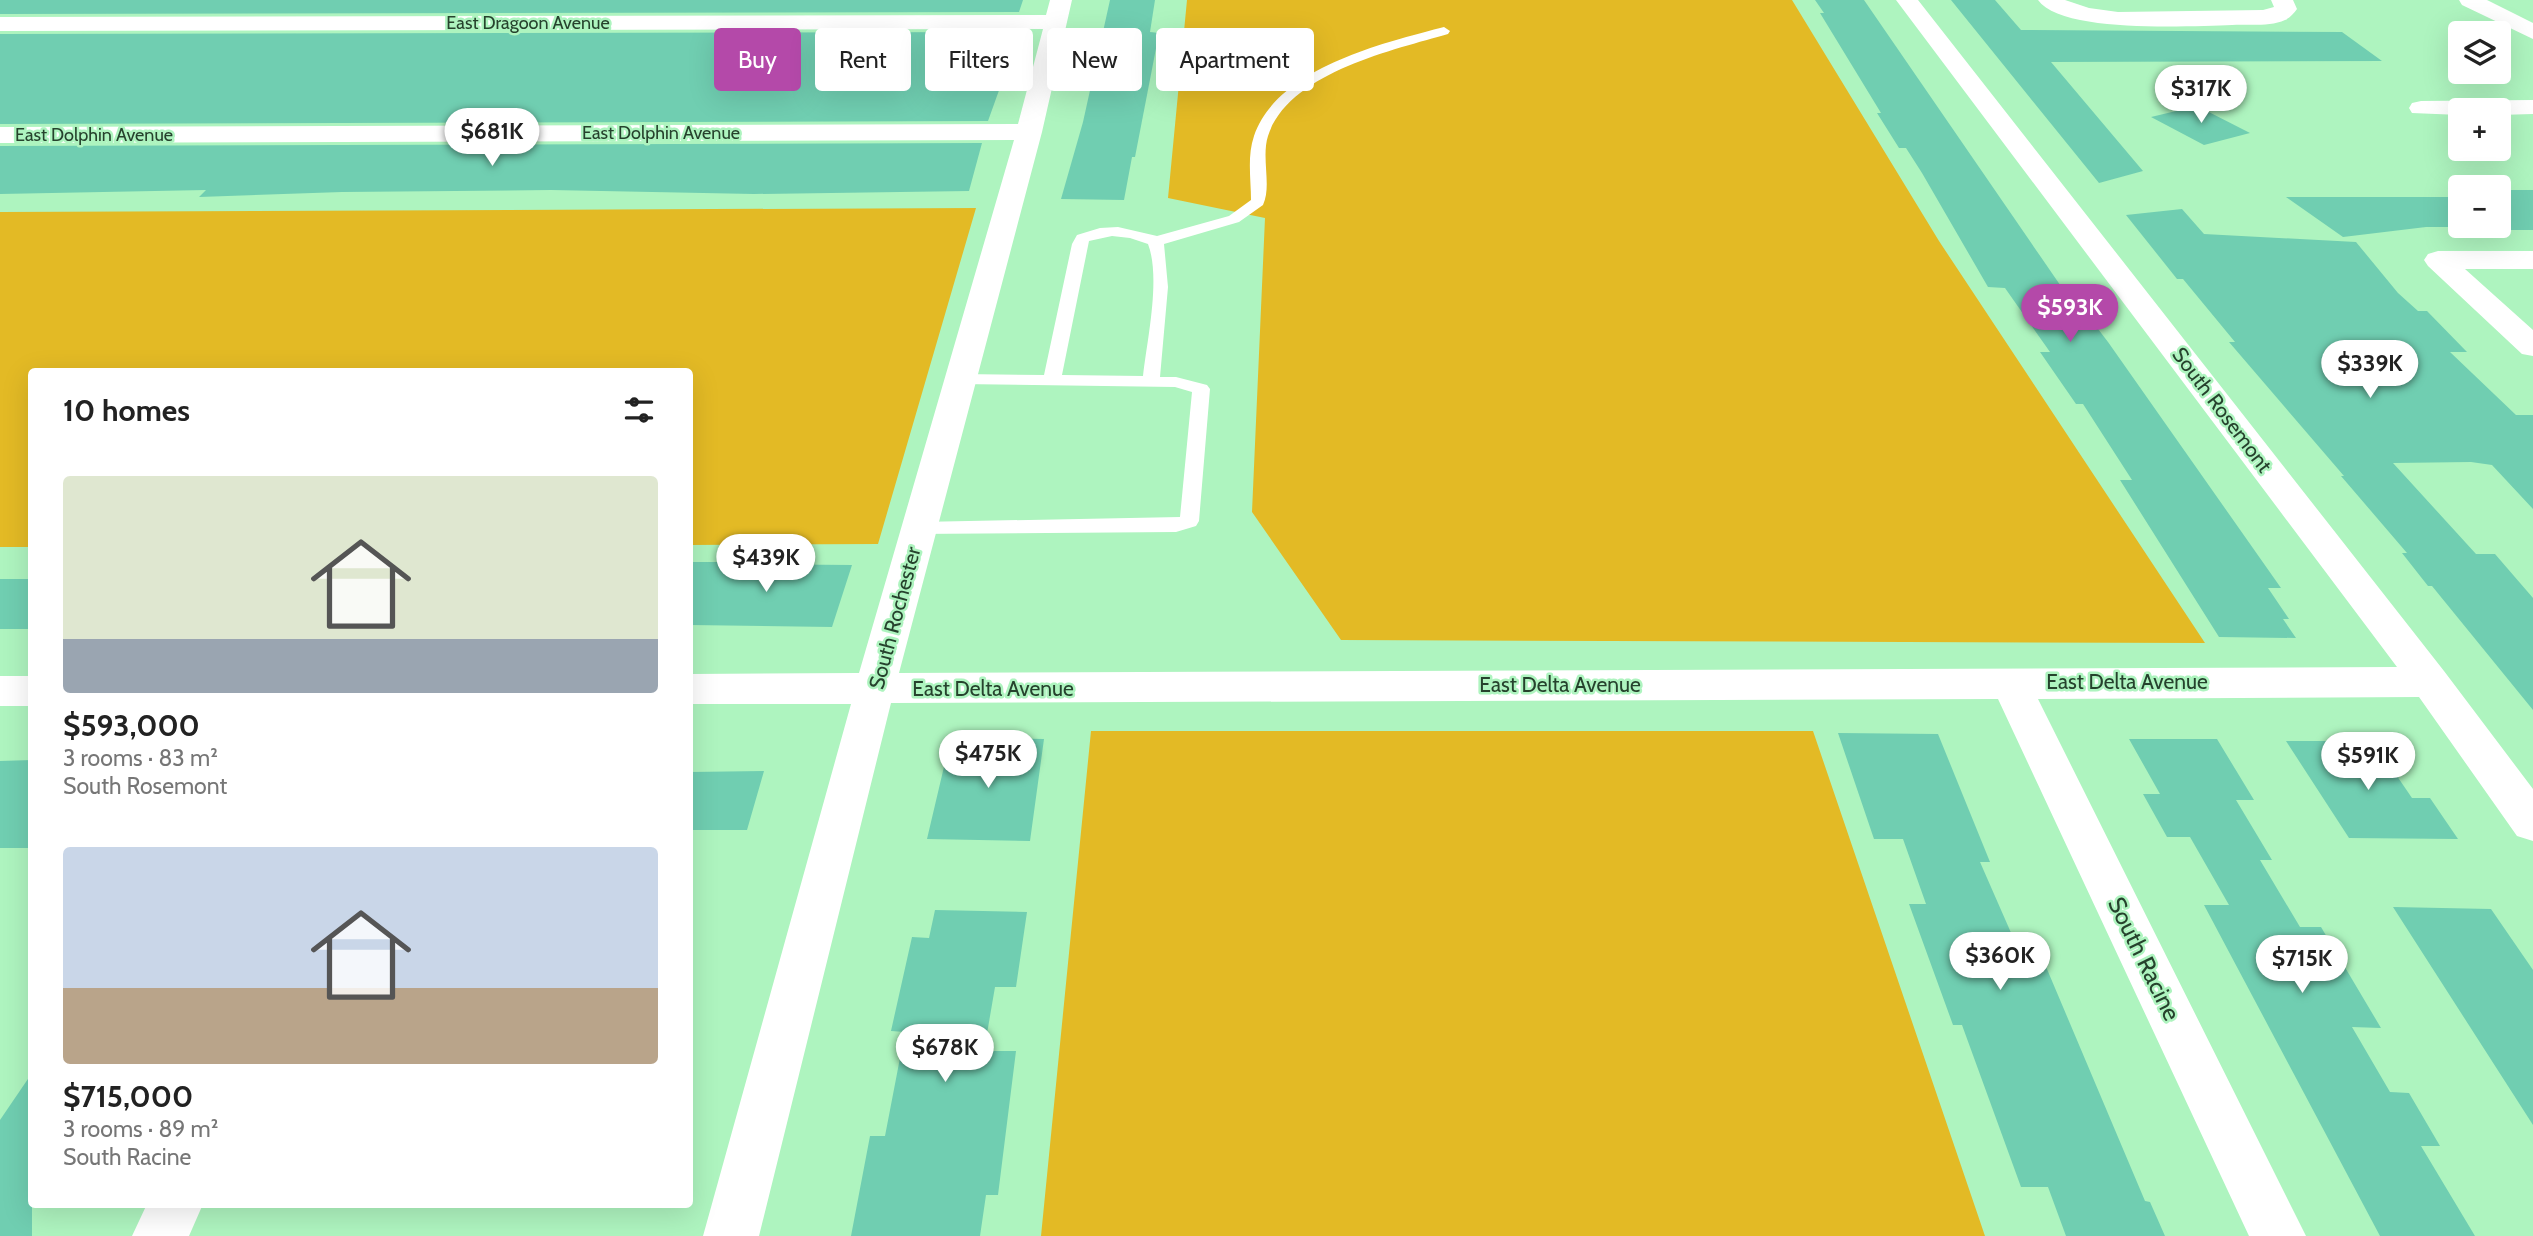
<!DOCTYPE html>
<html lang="en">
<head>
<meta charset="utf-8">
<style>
  :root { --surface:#fff; --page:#f2f2f2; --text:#222; --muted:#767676; --accent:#b449a9 }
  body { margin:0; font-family:Cabin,sans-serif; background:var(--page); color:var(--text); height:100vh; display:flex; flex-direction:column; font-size:26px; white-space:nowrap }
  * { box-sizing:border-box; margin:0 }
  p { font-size:23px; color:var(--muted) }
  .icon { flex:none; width:38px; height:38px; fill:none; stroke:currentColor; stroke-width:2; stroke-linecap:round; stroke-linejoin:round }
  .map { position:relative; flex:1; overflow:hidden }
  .sheet { position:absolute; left:28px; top:368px; width:665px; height:840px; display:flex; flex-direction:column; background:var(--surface); border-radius:7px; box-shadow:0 7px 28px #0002 }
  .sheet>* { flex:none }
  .guide { position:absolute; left:714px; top:28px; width:665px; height:63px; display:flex; gap:14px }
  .controls { position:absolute; left:2448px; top:21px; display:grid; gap:14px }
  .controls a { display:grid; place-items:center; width:63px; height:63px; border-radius:7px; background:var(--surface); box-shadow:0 7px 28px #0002; font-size:35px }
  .price { position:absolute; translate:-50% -60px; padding:0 16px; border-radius:24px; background:#fff; color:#222; font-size:23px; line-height:46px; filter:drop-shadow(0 2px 4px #0008) }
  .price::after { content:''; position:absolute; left:50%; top:42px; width:21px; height:16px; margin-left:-10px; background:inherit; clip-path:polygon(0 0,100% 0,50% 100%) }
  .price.current { background:var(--accent); color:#fff }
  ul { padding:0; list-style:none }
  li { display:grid; align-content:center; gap:14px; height:371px; padding:0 35px }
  li span { display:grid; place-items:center; height:217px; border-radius:7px; color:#555 }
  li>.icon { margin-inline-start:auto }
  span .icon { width:126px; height:126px; fill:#fffc; stroke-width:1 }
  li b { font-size:30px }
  h2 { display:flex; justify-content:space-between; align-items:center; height:84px; padding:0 35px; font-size:30px }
  .chip { padding:0 24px; border-radius:7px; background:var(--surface); box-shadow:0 7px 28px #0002; font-size:24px; line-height:63px }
  .chip.current { background:var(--accent); color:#fff }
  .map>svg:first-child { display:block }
</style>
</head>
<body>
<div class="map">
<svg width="2533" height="1236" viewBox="0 0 2533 1236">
  <rect width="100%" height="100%" fill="#aef4bf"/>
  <path fill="#e3ba25" d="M 1187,0 L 1792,0 L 1939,241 L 2205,643 L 1341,640 L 1252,512 L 1265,218 L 1168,198 Z
    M 976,208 L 878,544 L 690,545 L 690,371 L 32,371 L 31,547 L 0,547 L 0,212 Z
    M 1091,731 L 1813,731 L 1985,1236 L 1041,1236 Z"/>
  <path fill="#70ceb1" d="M 0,0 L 1023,0 L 1019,12 L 0,14 Z
    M 1110,0 L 1155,0 L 1150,32 L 1159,33 L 1135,157 L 1132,157 L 1124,200 L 1061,199 L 1083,122 Z
    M 1815,0 L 1864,0 L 2067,295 L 2072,295 L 2108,342 L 2281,588 L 2268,588 L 2289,619 L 2283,619 L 2296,638 L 2219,637 L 2120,480 L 2132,480 L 2083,404 L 2076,404 L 2040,352 L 2050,352 L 2005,288 L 1988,287 L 1922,173 L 1906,148 L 1899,148 L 1877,113 L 1881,113 L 1820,13 L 1824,13 Z
    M 1951,0 L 1995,0 L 2021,30 L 2342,32 L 2382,61 L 2051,62 L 2143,171 L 2099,183 Z
    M 1015,32 L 1002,82 L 988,121 L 0,124 L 0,34 Z
    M 2197,106 L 2250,133 L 2204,145 L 2151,117 Z
    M 982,143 L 969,191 L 754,194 L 551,190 L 342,192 L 199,197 L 206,190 L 0,194 L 0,146 Z
    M 2499,190 L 2533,190 L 2533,230 L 2499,230 Z
    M 2286,197 L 2458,197 L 2460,200 L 2460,226 L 2492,227 L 2426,227 L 2343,237 Z
    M 2182,209 L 2204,234 L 2356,242 L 2398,293 L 2418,311 L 2427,311 L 2467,352 L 2450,352 L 2516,415 L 2533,415 L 2533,509 L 2492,465 L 2471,462 L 2393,463 L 2476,554 L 2495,554 L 2533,598 L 2533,710 L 2432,586 L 2428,586 L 2402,553 L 2407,553 L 2341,476 L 2344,476 L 2229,342 L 2235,342 L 2183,279 L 2177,279 L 2126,215 Z
    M 690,562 L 738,562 L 737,564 L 852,565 L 832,627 L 690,625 Z
    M 0,579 L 32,579 L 32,629 L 0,629 Z
    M 1838,733 L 1938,734 L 1990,862 L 1980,862 L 2012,935 L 2033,936 L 2145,1201 L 2150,1202 L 2165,1236 L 2066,1236 L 2048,1187 L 2021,1187 L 1962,1025 L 1953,1025 L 1909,904 L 1926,904 L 1903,839 L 1874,839 Z
    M 951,737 L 1044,739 L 1030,841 L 927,839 Z
    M 2129,739 L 2217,739 L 2254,800 L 2236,800 L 2272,860 L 2260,860 L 2300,927 L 2321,927 L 2381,1028 L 2352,1027 L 2390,1092 L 2409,1093 L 2440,1146 L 2421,1146 L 2475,1236 L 2380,1236 L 2204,905 L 2229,905 L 2190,837 L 2167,837 L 2143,794 L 2160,794 Z
    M 2286,741 L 2373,741 L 2412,798 L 2430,798 L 2458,839 L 2349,838 Z
    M 32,760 L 32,848 L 0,848 L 0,761 Z
    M 764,771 L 747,830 L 690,830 L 690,772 Z
    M 2393,907 L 2491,909 L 2533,970 L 2533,1125 Z
    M 935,910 L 1027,912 L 1016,987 L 995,987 L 984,1051 L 1016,1051 L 998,1195 L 986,1195 L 980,1236 L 851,1236 L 870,1136 L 885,1136 L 905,1032 L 891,1031 L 912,937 L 929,938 Z
    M 32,1073 L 32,1236 L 0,1236 L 0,1120 Z"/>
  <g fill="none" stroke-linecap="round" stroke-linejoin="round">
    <path fill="#fff" fill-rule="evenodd" d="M 1444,27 L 1450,31 L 1448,34 C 1393,50 1288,73 1268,136 C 1261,158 1272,186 1263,205 L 1239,222 L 1164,244 L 1168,287 L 1160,377 L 1176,377 L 1207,385 L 1210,389 L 1199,521 L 1196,526 L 1176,532 L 912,534 L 909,529 L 912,524 L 919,522 L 1180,517 L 1192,392 L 1175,387 L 960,384 L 951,379 L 960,374 L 1044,375 L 1072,244 L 1077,235 L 1100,228 L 1118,227 L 1157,236 L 1229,216 L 1251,200 C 1251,180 1247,156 1254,136 C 1277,68 1383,43 1444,27 ZM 1112,236 L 1130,238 L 1148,244 C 1161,278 1147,340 1143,376 L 1062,375 L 1089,241 Z"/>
    <path fill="#fff" fill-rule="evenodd" d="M 1050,0 L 1072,0 L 1042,132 L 899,673 L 2397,667 L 1896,0 L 1918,0 L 2444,671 L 2533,789 L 2533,841 L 2517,836 L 2419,697 L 2038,699 L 2306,1236 L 2249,1236 L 1998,699 L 891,703 L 759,1236 L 703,1236 L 851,704 L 690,704 L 690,674 L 859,673 L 1014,140 L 0,143 L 0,127 L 1018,124 L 1043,29 L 0,31 L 0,17 L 1046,15 Z
      M 2038,0 L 2065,0 L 2089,8 L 2118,12 L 2263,10 L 2274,7 L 2271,0 L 2293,0 L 2297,9 C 2294,13 2290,18 2285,20 C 2270,27 2248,24 2232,25 C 2192,26 2062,34 2038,0 Z
      M 2459,0 L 2487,0 L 2533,23 L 2533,39 L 2462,5 Z
      M 2533,100 L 2533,114 L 2499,115 L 2499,110 L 2460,110 L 2460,115 L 2412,113 L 2409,108 L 2412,103 L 2421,101 Z
      M 2438,251 L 2533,251 L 2533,269 L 2465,269 L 2533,330 L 2533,356 L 2522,354 L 2428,266 L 2424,260 L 2428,254 Z
      M 0,676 L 32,676 L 32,706 L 0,706 Z
      M 147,1204 L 203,1204 L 189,1236 L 132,1236 Z"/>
  </g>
  <g text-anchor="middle" stroke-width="5" stroke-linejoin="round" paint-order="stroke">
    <g font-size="18" fill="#26422d" stroke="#aef4bf">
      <text x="528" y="29">East Dragoon Avenue</text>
      <text x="661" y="139">East Dolphin Avenue</text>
      <text x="94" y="141">East Dolphin Avenue</text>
    </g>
    <g font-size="21" fill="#26422d" stroke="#aef4bf">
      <text transform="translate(2222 410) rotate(53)" y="7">South Rosemont</text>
      <text transform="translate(895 618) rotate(-75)" y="7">South Rochester</text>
      <text x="2127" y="689">East Delta Avenue</text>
      <text x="1560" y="692">East Delta Avenue</text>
      <text x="993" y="696">East Delta Avenue</text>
    </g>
    <g font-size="24" fill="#26422d" stroke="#aef4bf">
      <text transform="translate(2144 959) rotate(64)" y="8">South Racine</text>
    </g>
  </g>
</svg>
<div class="controls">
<a><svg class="icon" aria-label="layers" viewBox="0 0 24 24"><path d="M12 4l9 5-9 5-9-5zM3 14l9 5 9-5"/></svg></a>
<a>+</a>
<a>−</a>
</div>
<b class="price" style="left:2201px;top:125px">$317K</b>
<b class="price" style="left:492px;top:168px">$681K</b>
<b class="price current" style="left:2070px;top:344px">$593K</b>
<b class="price" style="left:2370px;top:400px">$339K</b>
<b class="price" style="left:766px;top:594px">$439K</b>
<b class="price" style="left:988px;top:790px">$475K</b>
<b class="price" style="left:2368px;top:792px">$591K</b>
<b class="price" style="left:2000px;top:992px">$360K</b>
<b class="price" style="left:2302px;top:995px">$715K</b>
<b class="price" style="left:945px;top:1084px">$678K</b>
<div class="guide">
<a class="chip current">Buy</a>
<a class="chip">Rent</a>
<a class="chip">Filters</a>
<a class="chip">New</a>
<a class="chip">Apartment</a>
</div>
<section class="sheet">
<h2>10 homes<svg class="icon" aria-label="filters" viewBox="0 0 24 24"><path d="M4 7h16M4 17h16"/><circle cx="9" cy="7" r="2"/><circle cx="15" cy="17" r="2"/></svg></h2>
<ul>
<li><span style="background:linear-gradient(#dfe7d0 75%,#9aa5b1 0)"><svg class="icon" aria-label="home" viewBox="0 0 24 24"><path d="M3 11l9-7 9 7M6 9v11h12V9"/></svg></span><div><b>$593,000</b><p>3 rooms · 83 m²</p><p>South Rosemont</p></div></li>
<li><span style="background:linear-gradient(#c9d6e8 65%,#b9a48a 0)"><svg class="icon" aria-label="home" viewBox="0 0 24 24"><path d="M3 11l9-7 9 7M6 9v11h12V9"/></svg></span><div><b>$715,000</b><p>3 rooms · 89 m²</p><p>South Racine</p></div></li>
</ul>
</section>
</div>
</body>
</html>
